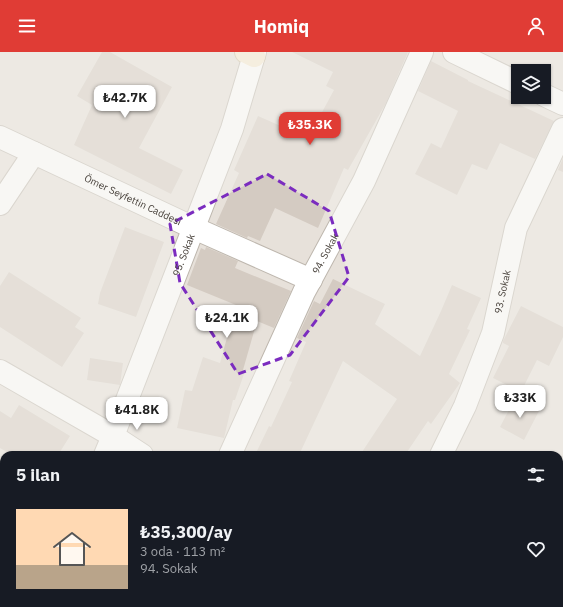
<!DOCTYPE html>
<html lang="tr">
<head>
<meta charset="utf-8">
<style>
  :root { --surface:#171b24; --page:#242831; --text:#f1f3f6; --muted:#9ea1a6; --line:#363941; --accent:#e03c35 }
  body { margin:0; font-family:"IBM Plex Sans",sans-serif; background:var(--page); color:var(--text); height:100vh; display:flex; flex-direction:column; font-size:15px; white-space:nowrap }
  * { box-sizing:border-box; margin:0 }
  p { font-size:13px; color:var(--muted) }
  .icon { flex:none; width:22px; height:22px; fill:none; stroke:currentColor; stroke-width:2; stroke-linecap:round; stroke-linejoin:round }
  .map { position:relative; flex:1; overflow:hidden }
  .panel { position:absolute; left:0px; top:399px; width:563px; height:156px; display:flex; flex-direction:column; background:var(--surface); border-radius:12px 12px 0 0; box-shadow:0 1px 3px #0004 }
  .panel>* { flex:none }
  .controls { position:absolute; left:511px; top:12px; display:grid; gap:8px }
  .controls a { display:grid; place-items:center; width:40px; height:40px; border-radius:0px; background:var(--surface); box-shadow:0 1px 3px #0004; font-size:20px }
  .price { position:absolute; translate:-50% -34px; padding:0 9px; border-radius:8px; background:#fff; color:#222; font-size:13px; line-height:26px; filter:drop-shadow(0 1px 2px #0008) }
  .price::after { content:''; position:absolute; left:50%; top:24px; width:12px; height:9px; margin-left:-6px; background:inherit; clip-path:polygon(0 0,100% 0,50% 100%) }
  .price.selected { background:var(--accent); color:#fff }
  ul { padding:0; list-style:none }
  li { display:flex; align-items:center; gap:12px; height:100px; padding:0 16px }
  li+li { border-top:1px solid var(--line) }
  li span { display:grid; place-items:center; flex:none; width:112px; height:80px; border-radius:0px; color:#555 }
  li>.icon { margin-inline-start:auto }
  span .icon { width:48px; height:48px; fill:#fffc; stroke-width:1 }
  li b { font-size:17px }
  h2 { display:flex; justify-content:space-between; align-items:center; height:48px; padding:0 16px; font-size:17px }
  header { display:flex; justify-content:space-between; align-items:center; height:52px; padding:0 16px; background:var(--accent); color:#fff; font-size:18px; font-weight:800 }
  .map>svg:first-child { display:block }
</style>
</head>
<body>
<header><svg class="icon" aria-label="menu" viewBox="0 0 24 24"><path d="M4 6h16M4 12h16M4 18h16"/></svg>Homiq<svg class="icon" aria-label="person" viewBox="0 0 24 24"><circle cx="12" cy="8" r="4"/><path d="M4 21q1-7 8-7t8 7"/></svg></header>
<div class="map">
<svg width="563" height="555" viewBox="0 0 563 555">
  <rect width="100%" height="100%" fill="#f3f0eb"/>
  <path fill="#e7e1da" fill-rule="evenodd" d="M 0,0 L 563,0 L 563,555 L 224,555 L 220,551 L 559,551 L 559,403 L 4,403 L 4,551 L 200,551 L 198,555 L 0,555 ZM 518,19 L 544,19 L 544,45 L 518,45 Z"/>
  <path fill="#d4cbc2" d="M 102,0 L 110,0 L 172,35 L 139,96 L 183,118 L 171,142 L 74,93 L 92,53 L 77,44 Z
    M 292,0 L 408,0 L 386,51 L 348,118 L 344,116 L 318,176 L 275,156 L 260,189 L 248,184 L 247,186 L 216,172 L 239,121 L 234,118 L 258,64 L 308,86 L 334,38 L 326,34 L 333,20 Z
    M 431,9 L 468,28 L 468,29 L 554,69 L 535,107 L 500,91 L 487,118 L 472,112 L 457,143 L 415,122 L 431,91 L 441,96 L 458,59 L 418,39 Z
    M 563,106 L 563,120 L 558,118 Z
    M 125,175 L 164,190 L 136,265 L 98,252 L 100,241 Z
    M 206,195 L 238,209 L 235,216 L 291,239 L 274,276 L 257,269 L 243,318 L 245,319 L 235,348 L 233,348 L 224,386 L 177,376 L 185,338 L 192,339 L 203,305 L 220,311 L 236,253 L 187,233 L 201,196 L 205,198 Z
    M 9,220 L 81,266 L 75,275 L 84,281 L 62,315 L 0,275 L 0,234 Z
    M 333,227 L 385,252 L 375,272 L 420,304 L 441,259 L 452,233 L 481,246 L 467,277 L 470,278 L 449,322 L 460,331 L 431,372 L 428,369 L 405,403 L 360,403 L 397,347 L 343,309 L 299,403 L 255,403 L 269,374 L 271,375 L 292,330 L 289,329 L 306,290 L 297,286 L 314,249 L 320,252 Z
    M 521,254 L 563,275 L 563,285 L 549,314 L 537,308 L 521,340 L 493,326 L 509,294 L 503,291 L 503,289 Z
    M 90,306 L 123,311 L 120,333 L 87,328 Z
    M 515,346 L 539,359 L 524,388 L 500,375 Z
    M 19,353 L 70,384 L 58,403 L 12,403 L 0,396 L 0,359 L 11,366 Z"/>
  <g fill="none" stroke-linecap="round" stroke-linejoin="round">
    <defs>
      <g id="street">
        <path d="M 454,0 L 518,31"/>
        <path d="M 544,43 L 563,52"/>
        <path id="s1" d="M 0,85 L 194,176 L 311,228"/>
        <path d="M 0,152 L 34,101"/>
        <path d="M 0,319 L 113,384 L 142,403"/>
        <path id="s2" d="M 105,403 L 113,384 L 232,77 L 255,0"/>
        <path id="s3" d="M 230,403 L 304,240 L 364,129 L 422,0"/>
        <path id="s4" d="M 441,403 L 465,354 L 493,281 L 516,176 L 563,77"/>
        <path d="M 559,483 L 563,478"/>
        <path d="M 0,537 L 4,539"/>
        <path d="M 31,551 L 38,554 L 39,551"/>
        <path d="M 270,551 L 272,555"/>
      </g>
      <path id="secondary" d="M 246,0 L 254,4"/>
    </defs>
    <use href="#street" stroke="#beb7ae" stroke-width="24"/>
    <use href="#secondary" stroke="#cdbca0" stroke-width="24"/>
    <use href="#street" stroke="#fff" stroke-width="22"/>
    <use href="#secondary" stroke="#f8ead0" stroke-width="22"/>
  </g>
  <path d="M0 0H563V555H0ZM 267,122 L 329,159 L 349,225 L 290,303 L 238,322 L 180,231 L 170,172 Z" fill="#f3f0eb" fill-opacity=".55" fill-rule="evenodd"/>
  <path fill="none" stroke="#7b2cbf" stroke-width="3" stroke-dasharray="8 5" stroke-linejoin="round" d="M 267,122 L 329,159 L 349,225 L 290,303 L 238,322 L 180,231 L 170,172 Z"/>
  <g text-anchor="middle" stroke-width="3" stroke-linejoin="round" paint-order="stroke">
    <g font-size="10" fill="#47403a" stroke="#fff">
      <text dy="4" stroke="none"><textPath href="#s1" startOffset="147">Ömer Seyfettin Caddesi</textPath></text>
      <text dy="4" stroke="none"><textPath href="#s3" startOffset="223">94. Sokak</textPath></text>
      <text dy="4" stroke="none"><textPath href="#s2" startOffset="215">95. Sokak</textPath></text>
      <text dy="4" stroke="none"><textPath href="#s4" startOffset="175">93. Sokak</textPath></text>
    </g>
  </g>
</svg>
<div class="controls">
<a><svg class="icon" aria-label="layers" viewBox="0 0 24 24"><path d="M12 4l9 5-9 5-9-5zM3 14l9 5 9-5"/></svg></a>
</div>
<b class="price" style="left:125px;top:67px">₺42.7K</b>
<b class="price selected" style="left:310px;top:94px">₺35.3K</b>
<b class="price" style="left:227px;top:287px">₺24.1K</b>
<b class="price" style="left:520px;top:367px">₺33K</b>
<b class="price" style="left:137px;top:379px">₺41.8K</b>
<section class="panel">
<h2>5 ilan<svg class="icon" aria-label="filters" viewBox="0 0 24 24"><path d="M4 7h16M4 17h16"/><circle cx="9" cy="7" r="2"/><circle cx="15" cy="17" r="2"/></svg></h2>
<ul>
<li><span style="background:linear-gradient(#ffd9b3 70%,#b9a48a 0)"><svg class="icon" aria-label="home" viewBox="0 0 24 24"><path d="M3 11l9-7 9 7M6 9v11h12V9"/></svg></span><div><b>₺35,300/ay</b><p>3 oda · 113 m²</p><p>94. Sokak</p></div><svg class="icon" aria-label="heart" viewBox="0 0 24 24"><path d="M12 20l-8-8c-3-5 5-10 8-4 3-6 11-1 8 4z"/></svg></li>
</ul>
</section>
</div>
</body>
</html>
